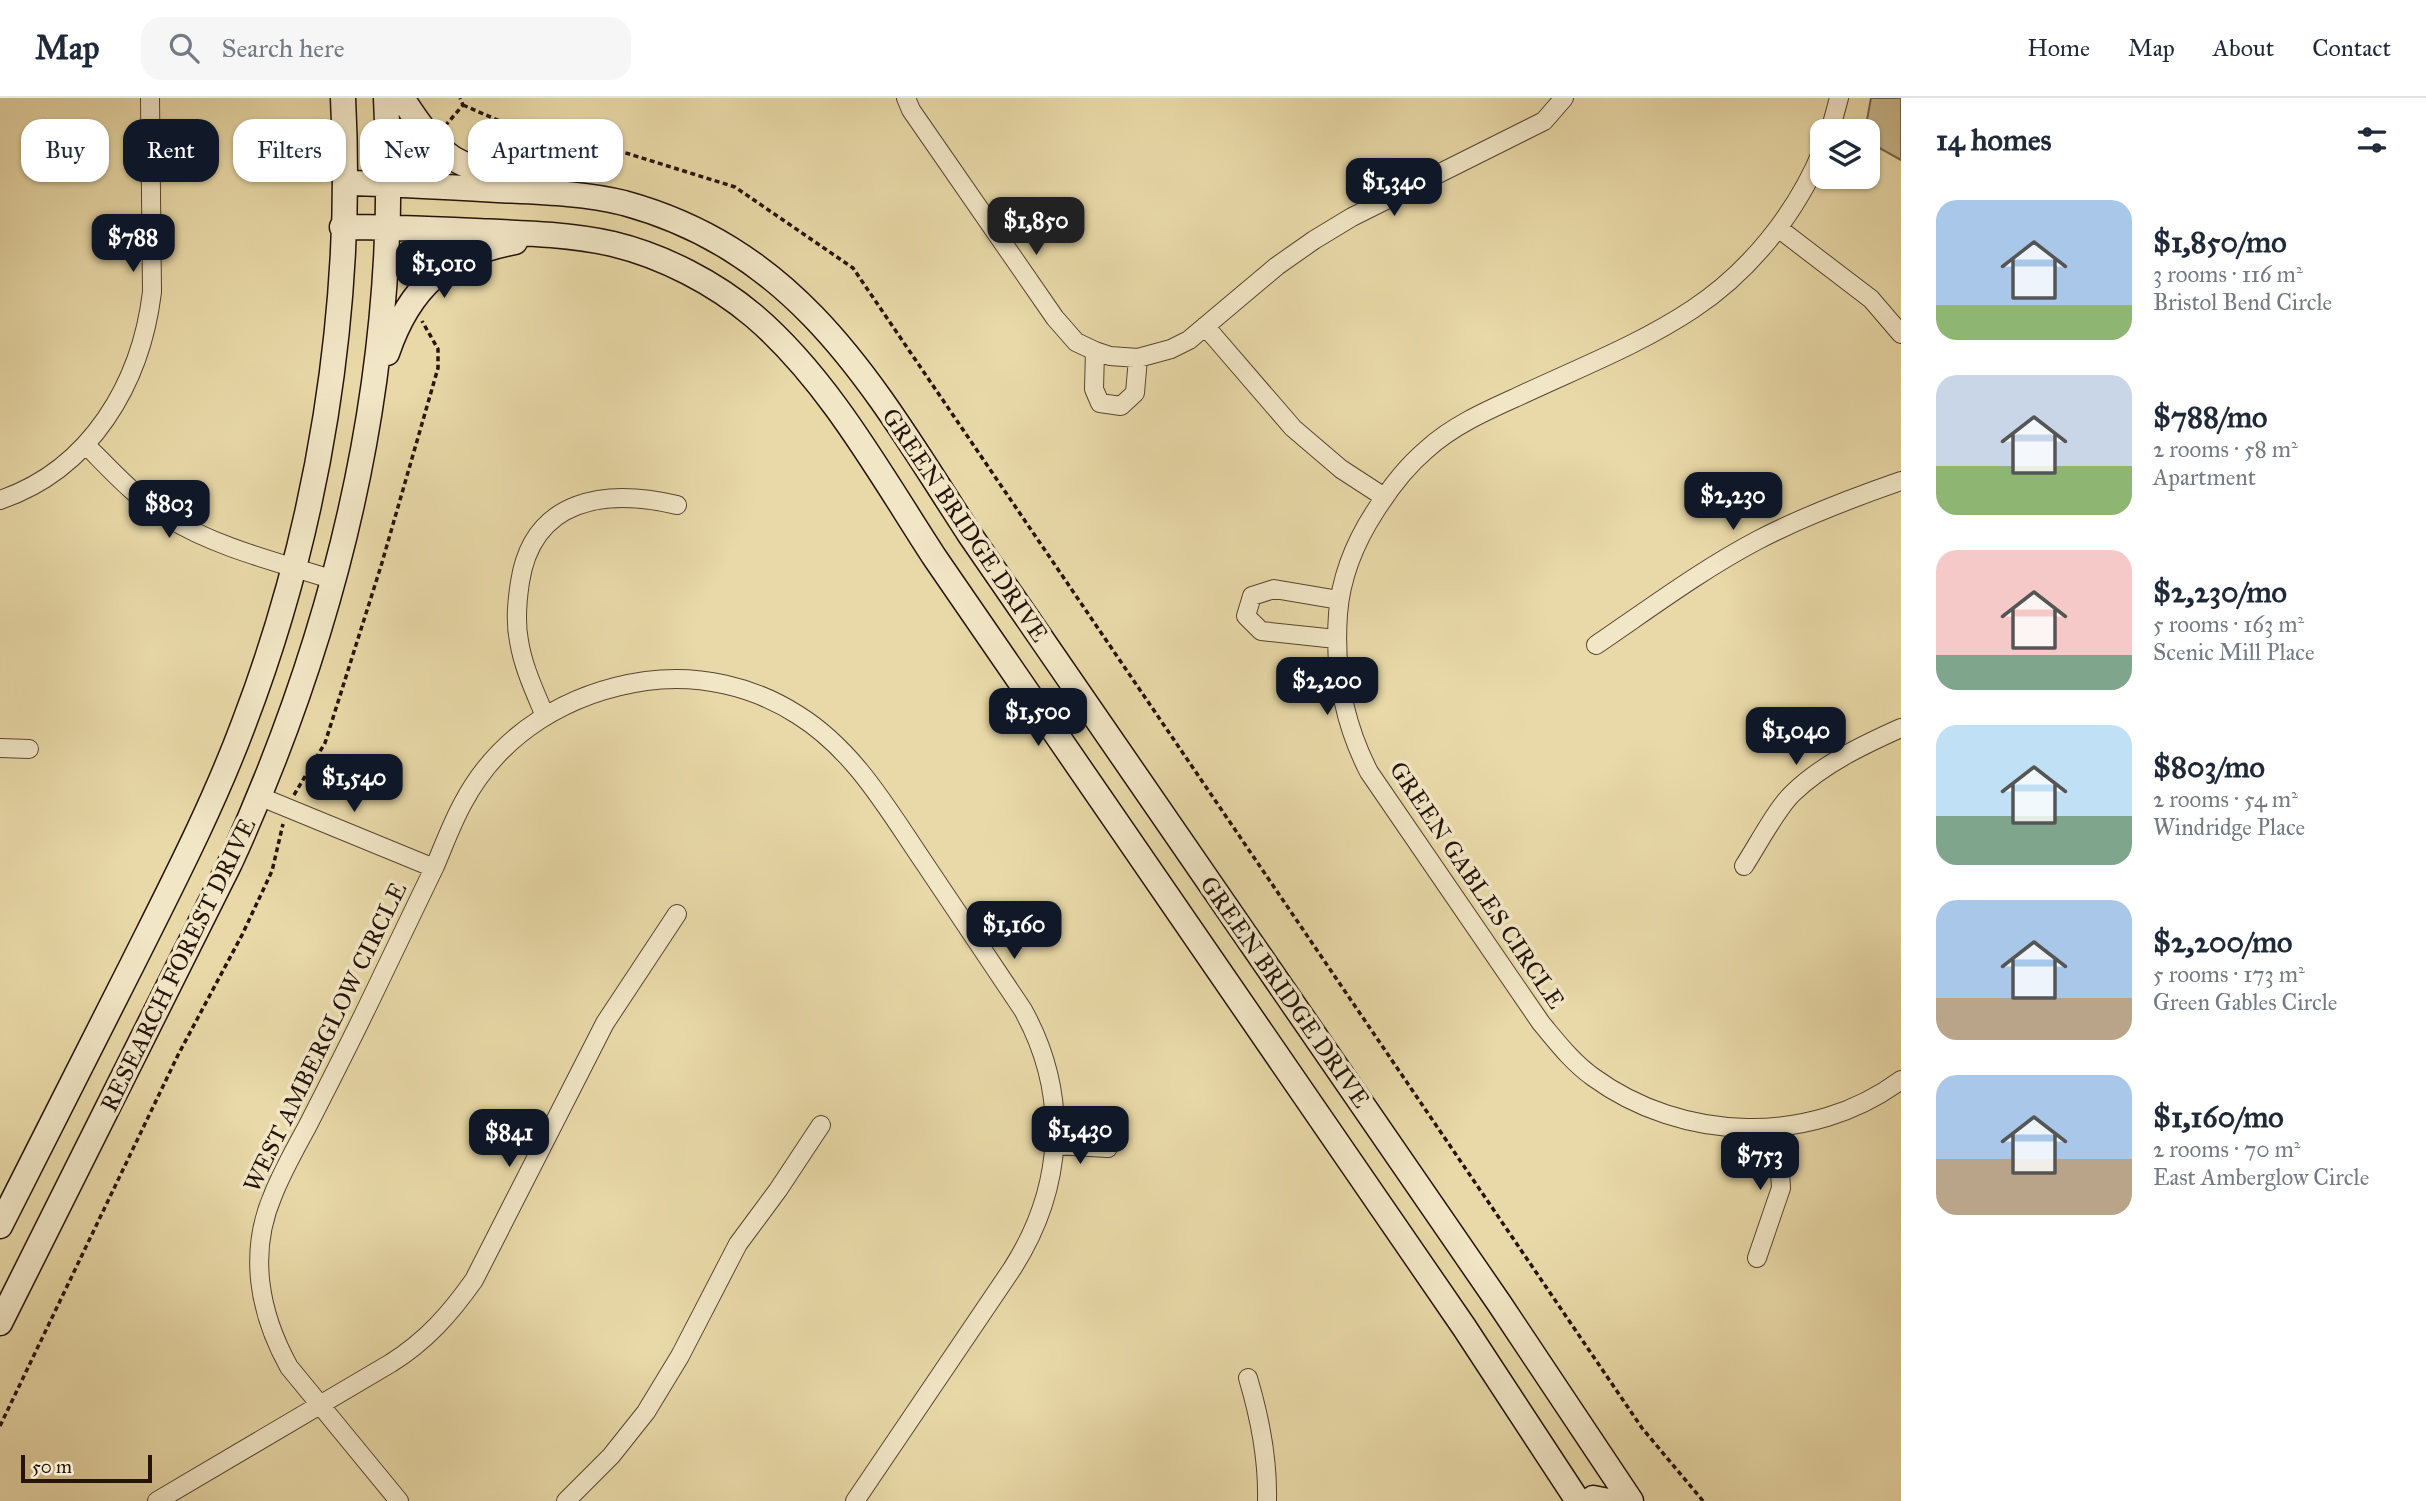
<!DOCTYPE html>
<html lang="en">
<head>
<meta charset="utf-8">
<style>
  :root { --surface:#fff; --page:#f6f6f7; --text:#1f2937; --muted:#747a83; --line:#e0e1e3; --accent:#111827 }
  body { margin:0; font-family:"IM FELL Great Primer",serif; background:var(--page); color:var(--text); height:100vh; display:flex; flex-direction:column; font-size:26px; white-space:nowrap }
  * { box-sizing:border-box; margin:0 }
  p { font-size:23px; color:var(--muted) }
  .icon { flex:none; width:38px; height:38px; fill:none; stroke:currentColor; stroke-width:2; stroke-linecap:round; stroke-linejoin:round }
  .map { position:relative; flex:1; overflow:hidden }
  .drawer { display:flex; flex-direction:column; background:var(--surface); width:525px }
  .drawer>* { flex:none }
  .banner { position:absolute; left:21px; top:21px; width:665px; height:63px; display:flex; gap:14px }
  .controls { position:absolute; left:1810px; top:21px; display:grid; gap:14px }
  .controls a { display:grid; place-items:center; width:70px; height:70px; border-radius:14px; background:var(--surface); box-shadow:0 2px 5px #0004; font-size:35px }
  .scale { position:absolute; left:21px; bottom:18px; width:131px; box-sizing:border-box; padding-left:7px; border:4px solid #26140a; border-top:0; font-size:19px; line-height:24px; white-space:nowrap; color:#26140a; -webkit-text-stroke:5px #f1e6c6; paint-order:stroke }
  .price { position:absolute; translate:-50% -60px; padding:0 16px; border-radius:14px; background:var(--accent); color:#fff; font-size:23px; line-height:46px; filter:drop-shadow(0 2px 4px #0008) }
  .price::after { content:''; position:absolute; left:50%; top:42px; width:21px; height:16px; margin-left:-10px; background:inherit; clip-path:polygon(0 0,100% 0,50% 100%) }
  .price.active { background:#222; color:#fff }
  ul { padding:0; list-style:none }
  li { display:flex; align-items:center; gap:21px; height:175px; padding:0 35px }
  li span { display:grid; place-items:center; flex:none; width:196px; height:140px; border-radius:21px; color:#555 }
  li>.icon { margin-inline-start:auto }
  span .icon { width:84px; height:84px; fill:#fffc; stroke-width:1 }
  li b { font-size:30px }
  h2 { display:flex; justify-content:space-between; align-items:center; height:84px; padding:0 35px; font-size:30px }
  .tag { padding:0 24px; border-radius:21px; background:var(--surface); box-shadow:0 2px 5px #0004; font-size:24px; line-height:63px }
  .tag.active { background:var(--accent); color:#fff }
  header { display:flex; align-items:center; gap:42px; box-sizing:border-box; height:98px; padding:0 35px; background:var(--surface); border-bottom:2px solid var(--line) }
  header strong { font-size:33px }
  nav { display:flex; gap:38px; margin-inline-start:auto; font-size:24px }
  .search { width:490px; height:63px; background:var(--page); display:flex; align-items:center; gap:18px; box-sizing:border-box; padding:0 24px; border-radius:21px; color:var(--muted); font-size:26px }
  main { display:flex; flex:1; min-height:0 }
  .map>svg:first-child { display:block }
</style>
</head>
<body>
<header>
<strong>Map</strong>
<div class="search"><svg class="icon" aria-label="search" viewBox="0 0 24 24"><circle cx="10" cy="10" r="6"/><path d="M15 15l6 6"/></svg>Search here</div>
<nav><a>Home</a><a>Map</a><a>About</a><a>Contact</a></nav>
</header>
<main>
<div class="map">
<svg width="1901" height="1403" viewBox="0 0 1901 1403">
  <rect width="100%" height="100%" fill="#e9d9a8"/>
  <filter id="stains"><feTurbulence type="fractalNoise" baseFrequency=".00286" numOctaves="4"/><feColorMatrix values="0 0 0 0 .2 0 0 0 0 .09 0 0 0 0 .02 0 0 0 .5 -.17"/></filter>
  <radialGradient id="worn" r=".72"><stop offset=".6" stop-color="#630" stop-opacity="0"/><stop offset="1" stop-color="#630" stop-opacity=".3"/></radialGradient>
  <path fill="#c8b88d" stroke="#77664c" stroke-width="2" d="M 1871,0 L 1901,0 L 1901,62 L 1867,43 L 1867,33 L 1865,33 Z"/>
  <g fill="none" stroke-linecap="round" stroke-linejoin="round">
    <defs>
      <path id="street" d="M 906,0 L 911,12 L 1055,220 L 1076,244 L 1095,253 L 1110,258 L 1138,260 L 1171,251 L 1189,242 L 1277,168 L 1314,142 L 1352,119 L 1544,23 L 1564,0
        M 1830,33 L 1839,0
        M 1822,53 C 1796,116 1749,174 1693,211 C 1639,247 1576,271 1517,299 C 1486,313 1452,328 1426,352 C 1406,369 1390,390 1376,412 C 1355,444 1341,478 1338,516 C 1334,572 1343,624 1369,674 L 1541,925 C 1557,944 1572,964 1593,979 C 1682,1044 1811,1049 1901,982
        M 1778,130 L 1871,201 L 1901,236
        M 1205,228 L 1293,330 L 1341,371 L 1384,399
        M 1095,253 L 1094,291 L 1100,305 L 1121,308 L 1135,295 L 1138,260
        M 86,347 C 111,372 136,400 167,419 C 217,450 278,464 334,482
        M 0,402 C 91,371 141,285 152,194 L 150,0
        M 1336,541 L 1261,533 L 1246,518 L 1252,498 L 1274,491 L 1339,502
        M 1596,547 C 1649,511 1701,472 1758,442 C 1804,418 1852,400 1901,383
        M 545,618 C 535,594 523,569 519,543 C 515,523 517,504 520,484 C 533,400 606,390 677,407
        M 0,650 L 29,651
        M 261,699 L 434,770
        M 1744,768 C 1757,748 1777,710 1793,695 C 1823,666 1863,647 1901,630
        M 1055,1047 L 1108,1050
        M 1757,1160 L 1781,1090 L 1777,1029
        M 1248,1280 C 1260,1320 1268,1361 1267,1403
        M 157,1403 L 391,1265 C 426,1243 450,1216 474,1182 L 605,925 L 677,816
        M 399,1403 L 289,1269 C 259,1215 248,1155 273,1097 C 282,1074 295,1051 307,1029 C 329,986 351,943 372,899 C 393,855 414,812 435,768 C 444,747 452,725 463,705 C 500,635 569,594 646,583 C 699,576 753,588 798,617 C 854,652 887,710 923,763 C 956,813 990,862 1023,912 C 1070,997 1064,1090 1012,1171 L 855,1403
        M 566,1403 L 611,1358 L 646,1314 L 680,1258 L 738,1146 L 778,1092 L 821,1027"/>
      <path id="secondary" d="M 402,0 C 415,20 429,41 447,56 C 464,70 498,77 519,84
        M 345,85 C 396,86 447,89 498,92 C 540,94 584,95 624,105 C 803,154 876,293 970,437 L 1499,1205 L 1631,1403
        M 342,129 C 387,129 431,131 475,133 C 521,135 568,136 613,146 C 663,158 715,185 754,218 C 829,282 882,379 935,460 L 1464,1229 L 1578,1403
        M 387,255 C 410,188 446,157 515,144
        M 0,1128 C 44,1041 88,953 133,865 C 172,787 213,708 244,625 C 319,429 354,209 343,0
        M 0,1225 L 230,765 C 340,524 401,266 386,0
        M 1589,1403 L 1593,1400 L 1608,1403"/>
    </defs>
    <use href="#street" stroke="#574532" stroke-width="20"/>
    <use href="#secondary" stroke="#26140a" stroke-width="27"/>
    <path stroke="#26140a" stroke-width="3.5" stroke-dasharray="5 3.5" stroke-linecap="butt" d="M 463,7 L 511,28 L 594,45 L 735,89 L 853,170 L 1642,1330 L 1703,1403
      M 445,28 L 463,7 L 460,0
      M 304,64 L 325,64
      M 294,697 L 325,645 L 381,468 L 438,270 L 438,251 L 422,223
      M 0,1328 L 178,957 L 242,837 L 272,773 L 283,726"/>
    <use href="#street" stroke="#f1e6c6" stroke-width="18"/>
    <use href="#secondary" stroke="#f1e6c6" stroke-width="24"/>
  </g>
  <g text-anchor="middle" stroke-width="7" stroke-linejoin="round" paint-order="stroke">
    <g font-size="24" fill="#26140a" stroke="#f1e6c6">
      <text transform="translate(965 427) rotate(56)" y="8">GREEN BRIDGE DRIVE</text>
      <text transform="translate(1477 787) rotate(56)" y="8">GREEN GABLES CIRCLE</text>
      <text transform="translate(178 867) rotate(-64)" y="8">RESEARCH FOREST DRIVE</text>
      <text transform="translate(1285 894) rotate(55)" y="8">GREEN BRIDGE DRIVE</text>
      <text transform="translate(325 939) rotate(-64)" y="8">WEST AMBERGLOW CIRCLE</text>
    </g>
  </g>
  <rect width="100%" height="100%" filter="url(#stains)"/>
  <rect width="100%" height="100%" fill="url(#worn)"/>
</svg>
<div class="controls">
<a><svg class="icon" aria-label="layers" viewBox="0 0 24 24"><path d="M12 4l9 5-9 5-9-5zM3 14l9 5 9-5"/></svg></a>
</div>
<div class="scale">50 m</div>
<b class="price" style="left:1394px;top:120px">$1,340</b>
<b class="price active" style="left:1036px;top:159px">$1,850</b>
<b class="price" style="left:133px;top:176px">$788</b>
<b class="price" style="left:444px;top:202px">$1,010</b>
<b class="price" style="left:1733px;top:434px">$2,230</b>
<b class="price" style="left:169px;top:442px">$803</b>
<b class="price" style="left:1327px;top:619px">$2,200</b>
<b class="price" style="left:1038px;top:650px">$1,500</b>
<b class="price" style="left:1796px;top:669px">$1,040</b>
<b class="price" style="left:354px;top:716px">$1,540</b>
<b class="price" style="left:1014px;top:863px">$1,160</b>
<b class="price" style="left:1080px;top:1068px">$1,430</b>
<b class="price" style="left:509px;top:1071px">$841</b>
<b class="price" style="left:1760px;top:1094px">$753</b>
<div class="banner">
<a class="tag">Buy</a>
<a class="tag active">Rent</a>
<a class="tag">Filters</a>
<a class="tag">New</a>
<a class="tag">Apartment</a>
</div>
</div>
<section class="drawer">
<h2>14 homes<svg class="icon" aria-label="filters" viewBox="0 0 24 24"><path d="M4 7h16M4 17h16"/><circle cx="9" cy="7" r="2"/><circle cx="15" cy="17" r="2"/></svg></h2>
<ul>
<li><span style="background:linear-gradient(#a9c7e8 75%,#8fb573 0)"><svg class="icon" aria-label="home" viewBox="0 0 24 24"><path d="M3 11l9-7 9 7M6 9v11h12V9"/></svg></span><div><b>$1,850/mo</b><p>3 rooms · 116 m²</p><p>Bristol Bend Circle</p></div></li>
<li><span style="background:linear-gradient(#c9d6e8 65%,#8fb573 0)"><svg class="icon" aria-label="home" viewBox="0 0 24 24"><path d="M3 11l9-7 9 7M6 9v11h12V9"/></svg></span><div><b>$788/mo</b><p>2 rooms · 58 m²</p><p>Apartment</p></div></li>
<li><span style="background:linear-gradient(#f6c9c9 75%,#7fa58c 0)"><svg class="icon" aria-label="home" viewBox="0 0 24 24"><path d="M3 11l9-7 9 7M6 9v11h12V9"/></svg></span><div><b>$2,230/mo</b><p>5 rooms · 163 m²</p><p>Scenic Mill Place</p></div></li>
<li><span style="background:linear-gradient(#bfe0f5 65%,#7fa58c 0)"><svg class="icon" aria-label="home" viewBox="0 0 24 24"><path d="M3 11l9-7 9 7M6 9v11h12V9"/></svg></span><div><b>$803/mo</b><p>2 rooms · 54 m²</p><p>Windridge Place</p></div></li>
<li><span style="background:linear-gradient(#a9c7e8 70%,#b9a48a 0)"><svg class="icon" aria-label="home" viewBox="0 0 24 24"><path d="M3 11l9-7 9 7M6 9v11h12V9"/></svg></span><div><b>$2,200/mo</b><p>5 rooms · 173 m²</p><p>Green Gables Circle</p></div></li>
<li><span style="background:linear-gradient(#a9c7e8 60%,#b9a48a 0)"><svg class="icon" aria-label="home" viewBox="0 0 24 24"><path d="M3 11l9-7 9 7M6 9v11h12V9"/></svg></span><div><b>$1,160/mo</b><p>2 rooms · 70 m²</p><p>East Amberglow Circle</p></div></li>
</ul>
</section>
</main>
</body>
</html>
